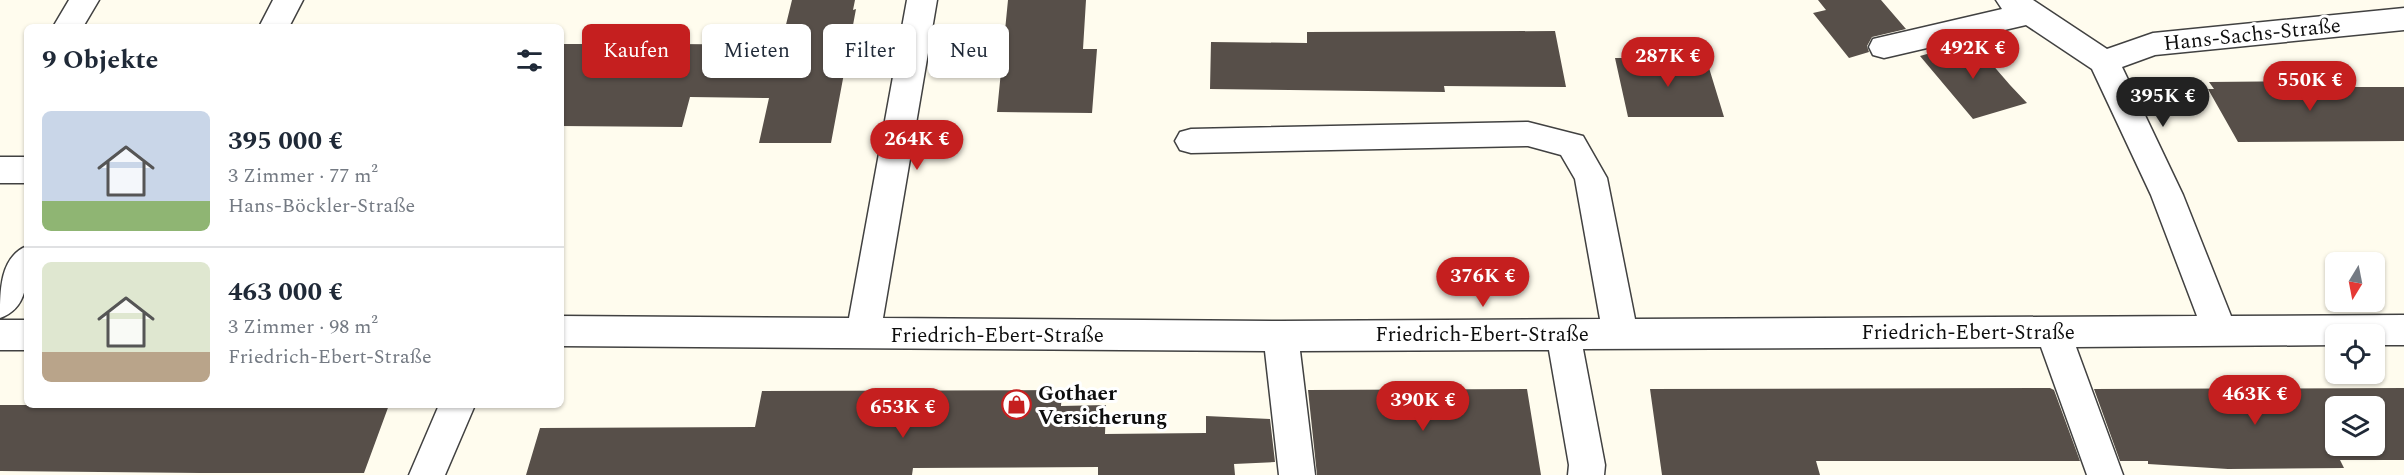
<!DOCTYPE html>
<html lang="de">
<head>
<meta charset="utf-8">
<style>
  :root { --surface:#fff; --page:#f2f2f3; --text:#1f2937; --muted:#747a83; --line:#e0e1e3; --accent:#c51f1f }
  body { margin:0; font-family:Spectral,serif; background:var(--page); color:var(--text); height:100vh; display:flex; flex-direction:column; font-size:22px; white-space:nowrap }
  * { box-sizing:border-box; margin:0 }
  p { font-size:20px; color:var(--muted) }
  .icon { flex:none; width:33px; height:33px; fill:none; stroke:currentColor; stroke-width:2; stroke-linecap:round; stroke-linejoin:round }
  .map { position:relative; flex:1; overflow:hidden }
  .details { position:absolute; left:24px; top:24px; width:540px; height:384px; display:flex; flex-direction:column; background:var(--surface); border-radius:9px; box-shadow:0 2px 4px #0004 }
  .details>* { flex:none }
  .guide { position:absolute; left:582px; top:24px; width:570px; height:54px; display:flex; gap:12px }
  .needle { width:39px; rotate:190deg }
  .tools { position:absolute; left:2325px; top:252px; display:grid; gap:12px }
  .tools a { display:grid; place-items:center; width:60px; height:60px; border-radius:9px; background:var(--surface); box-shadow:0 2px 4px #0004; font-size:30px }
  .price { position:absolute; translate:-50% -51px; padding:0 14px; border-radius:21px; background:var(--accent); color:#fff; font-size:20px; line-height:39px; filter:drop-shadow(0 2px 3px #0008) }
  .price::after { content:''; position:absolute; left:50%; top:36px; width:18px; height:14px; margin-left:-9px; background:inherit; clip-path:polygon(0 0,100% 0,50% 100%) }
  .price.current { background:#222; color:#fff }
  ul { padding:0; list-style:none }
  li { display:flex; align-items:center; gap:18px; height:150px; padding:0 18px }
  li+li { border-top:2px solid var(--line) }
  li span { display:grid; place-items:center; flex:none; width:168px; height:120px; border-radius:9px; color:#555 }
  li>.icon { margin-inline-start:auto }
  span .icon { width:72px; height:72px; fill:#fffc; stroke-width:1 }
  li b { font-size:26px }
  h2 { display:flex; justify-content:space-between; align-items:center; height:72px; padding:0 18px; font-size:26px }
  .chip { padding:0 21px; border-radius:9px; background:var(--surface); box-shadow:0 2px 4px #0004; font-size:21px; line-height:54px }
  .chip.current { background:var(--accent); color:#fff }
  .map>svg:first-child { display:block }
</style>
</head>
<body>
<div class="map">
<svg width="2404" height="475" viewBox="0 0 2404 475">
  <rect width="100%" height="100%" fill="#fffcee"/>
  <path fill="#574f49" fill-rule="evenodd" d="M 792,0 L 855,0 L 853,10 L 856,9 L 831,143 L 759,143 L 769,98 L 690,97 L 682,127 L 561,126 L 561,44 L 636,44 L 638,40 L 676,40 L 675,44 L 781,45 Z
    M 1008,0 L 1086,0 L 1083,49 L 1097,49 L 1092,113 L 997,112 Z
    M 1818,0 L 1881,0 L 1906,29 L 1872,37 L 1867,46 L 1869,52 L 1849,58 L 1813,13 L 1826,10 Z
    M 1555,31 L 1566,87 L 1444,86 L 1445,92 L 1210,89 L 1211,42 L 1307,43 L 1307,32 Z
    M 1972,41 L 2010,85 L 2027,103 L 1973,119 L 1920,56 Z
    M 1615,58 L 1706,58 L 1724,117 L 1628,117 Z
    M 2322,81 L 2326,87 L 2404,87 L 2404,141 L 2238,142 L 2208,89 L 2214,89 L 2209,82 Z
    M 2050,388 L 2054,390 L 2080,461 L 1816,461 L 1820,475 L 1662,475 L 1650,389 Z
    M 2404,388 L 2404,460 L 2340,460 L 2344,468 L 2228,469 L 2148,464 L 2148,461 L 2120,461 L 2094,389 ZM 2336,406 L 2374,406 L 2374,446 L 2336,446 Z
    M 1527,389 L 1541,475 L 1317,475 L 1308,390 Z
    M 1062,390 L 1061,406 L 1106,405 L 1105,434 L 1206,433 L 1206,416 L 1270,419 L 1275,462 L 1234,464 L 1235,475 L 1098,475 L 1098,467 L 913,468 L 912,475 L 526,475 L 540,428 L 755,427 L 762,391 Z
    M 0,405 L 389,405 L 364,473 L 200,473 L 0,471 Z"/>
  <g fill="none" stroke-linecap="round" stroke-linejoin="round">
    <defs>
      <path id="minor" d="M 69,0 L 99,0 L 83,27 L 53,27 Z
        M 273,0 L 303,0 L 289,27 L 259,27 Z
        M 907,0 L 937,0 L 883,318 L 1281,321 L 1600,319 L 1575,179 L 1561,155 L 1528,146 L 1191,153 L 1180,150 L 1175,141 L 1180,132 L 1191,129 L 1528,122 L 1583,136 L 1607,178 L 1635,319 L 2197,316 L 2151,195 L 2092,69 L 2026,25 L 1884,58 L 1873,55 L 1869,47 L 1873,39 L 2002,9 L 1996,0 L 2033,0 L 2107,49 L 2153,33 L 2404,8 L 2404,30 L 2155,55 L 2122,67 L 2183,195 L 2231,316 L 2404,315 L 2404,345 L 2374,345 L 2374,334 L 2336,334 L 2336,345 L 2076,347 L 2123,475 L 2087,475 L 2041,347 L 1583,349 L 1605,465 L 1604,475 L 1568,475 L 1569,465 L 1549,350 L 1300,351 L 1315,475 L 1279,475 L 1265,351 L 561,346 L 561,316 L 849,318 Z
        M 0,157 L 27,157 L 27,183 L 0,183 Z
        M 27,246 C 27,274 31,307 0,318 C 0,290 0,257 27,246 Z
        M 0,320 L 27,320 L 27,350 L 0,350 Z
        M 439,405 L 475,405 L 445,475 L 409,475 Z"/>
    </defs>
    <use href="#minor" stroke="#414141" stroke-width="3"/>
    <use href="#minor" fill="#fff" fill-rule="evenodd"/>
  </g>
  <defs>
    <symbol id="shop-ring" viewBox="-11 -11 22 22"><circle r="9.5" fill="#fff" stroke="#c51f1f" stroke-width="1.5"/><path d="M-5-2.5h2.3a2.7 3.5 0 0 1 5.4 0H5L5.5 6h-11ZM-1.5-2.5h3a1.5 2.3 0 0 0-3 0Z" fill="#c51f1f"/></symbol>
  </defs>
  <g fill-rule="evenodd">
    <use href="#shop-ring" x="1000" y="388" width="33" height="33"/>
  </g>
  <g text-anchor="middle" stroke-width="6" stroke-linejoin="round" paint-order="stroke">
    <g font-size="21" fill="#0e0e0e" stroke="#fff">
      <text transform="translate(2252 34) rotate(-6)" y="7">Hans-Sachs-Straße</text>
      <text x="1968" y="339">Friedrich-Ebert-Straße</text>
      <text x="1482" y="341">Friedrich-Ebert-Straße</text>
      <text x="997" y="342">Friedrich-Ebert-Straße</text>
    </g>
    <g font-size="21" font-weight="bold" fill="#0e0e0e" stroke="#fff" text-anchor="start">
      <text x="1038" y="400">Gothaer<tspan x="1038" dy="24">Versicherung</tspan></text>
    </g>
  </g>
</svg>
<div class="tools">
<a><svg class="needle" viewBox="-14 -14 28 28"><path d="M0-13l5 13h-10z" fill="#e53935"/><path d="M0 13l5-13h-10z" fill="#747a83"/></svg></a>
<a><svg class="icon" aria-label="locate" viewBox="0 0 24 24"><circle cx="12" cy="12" r="6"/><path d="M12 2v4M12 18v4M2 12h4M18 12h4"/></svg></a>
<a><svg class="icon" aria-label="layers" viewBox="0 0 24 24"><path d="M12 4l9 5-9 5-9-5zM3 14l9 5 9-5"/></svg></a>
</div>
<b class="price" style="left:1973px;top:80px">492K €</b>
<b class="price" style="left:1668px;top:88px">287K €</b>
<b class="price" style="left:2310px;top:112px">550K €</b>
<b class="price current" style="left:2163px;top:128px">395K €</b>
<b class="price" style="left:917px;top:171px">264K €</b>
<b class="price" style="left:1483px;top:308px">376K €</b>
<b class="price" style="left:2255px;top:426px">463K €</b>
<b class="price" style="left:1423px;top:432px">390K €</b>
<b class="price" style="left:903px;top:439px">653K €</b>
<div class="guide">
<a class="chip current">Kaufen</a>
<a class="chip">Mieten</a>
<a class="chip">Filter</a>
<a class="chip">Neu</a>
</div>
<section class="details">
<h2>9 Objekte<svg class="icon" aria-label="filters" viewBox="0 0 24 24"><path d="M4 7h16M4 17h16"/><circle cx="9" cy="7" r="2"/><circle cx="15" cy="17" r="2"/></svg></h2>
<ul>
<li><span style="background:linear-gradient(#c9d6e8 75%,#8fb573 0)"><svg class="icon" aria-label="home" viewBox="0 0 24 24"><path d="M3 11l9-7 9 7M6 9v11h12V9"/></svg></span><div><b>395 000 €</b><p>3 Zimmer · 77 m²</p><p>Hans-Böckler-Straße</p></div></li>
<li><span style="background:linear-gradient(#dfe7d0 75%,#b9a48a 0)"><svg class="icon" aria-label="home" viewBox="0 0 24 24"><path d="M3 11l9-7 9 7M6 9v11h12V9"/></svg></span><div><b>463 000 €</b><p>3 Zimmer · 98 m²</p><p>Friedrich-Ebert-Straße</p></div></li>
</ul>
</section>
</div>
</body>
</html>
